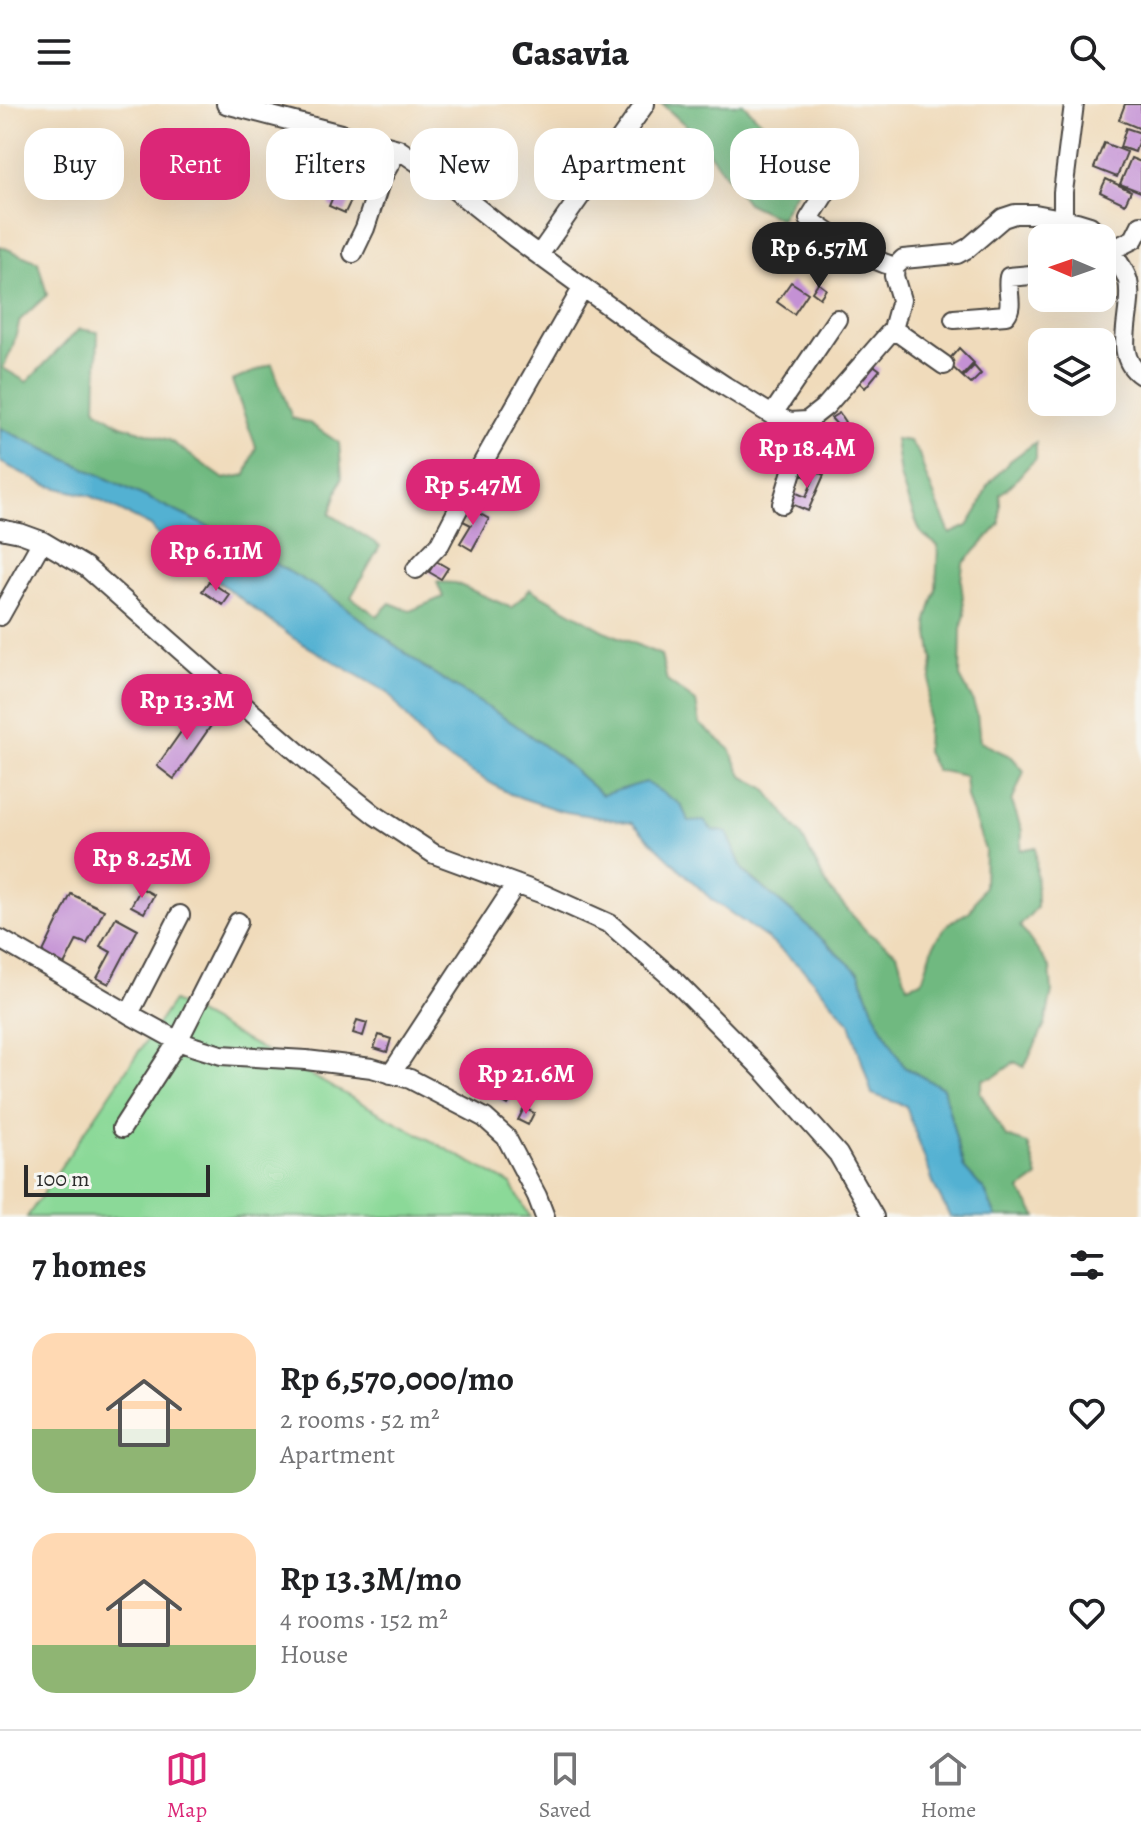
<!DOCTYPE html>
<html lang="en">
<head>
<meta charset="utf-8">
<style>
  :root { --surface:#fff; --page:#f6f6f6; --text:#202124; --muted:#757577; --line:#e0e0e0; --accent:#db2777 }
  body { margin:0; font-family:Alegreya,serif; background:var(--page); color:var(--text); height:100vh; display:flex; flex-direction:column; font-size:30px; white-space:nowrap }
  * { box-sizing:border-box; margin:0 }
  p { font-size:26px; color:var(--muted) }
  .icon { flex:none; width:44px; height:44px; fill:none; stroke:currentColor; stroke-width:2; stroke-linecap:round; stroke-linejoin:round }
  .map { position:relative; height:1113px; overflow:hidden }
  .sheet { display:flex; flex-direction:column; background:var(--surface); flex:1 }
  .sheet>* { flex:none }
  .guide { position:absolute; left:24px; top:24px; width:1094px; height:72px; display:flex; gap:16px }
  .needle { width:52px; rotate:272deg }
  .fabs { position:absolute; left:1028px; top:120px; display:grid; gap:16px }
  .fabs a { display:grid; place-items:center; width:88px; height:88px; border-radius:16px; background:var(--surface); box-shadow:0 8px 32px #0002; font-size:40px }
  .scale { position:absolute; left:24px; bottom:20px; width:186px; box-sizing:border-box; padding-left:8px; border:4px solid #2b2b2b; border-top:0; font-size:22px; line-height:28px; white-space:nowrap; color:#2b2b2b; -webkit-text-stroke:6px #f6f6f2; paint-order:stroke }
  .price { position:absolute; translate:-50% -68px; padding:0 18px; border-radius:28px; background:var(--accent); color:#fff; font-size:26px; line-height:52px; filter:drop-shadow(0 2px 4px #0008) }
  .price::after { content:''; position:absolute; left:50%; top:48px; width:24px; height:18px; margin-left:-12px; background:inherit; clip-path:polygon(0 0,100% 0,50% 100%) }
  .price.on { background:#222; color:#fff }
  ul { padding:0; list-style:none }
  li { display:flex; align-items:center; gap:24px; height:200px; padding:0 32px }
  li span { display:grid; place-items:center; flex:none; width:224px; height:160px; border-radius:24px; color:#555 }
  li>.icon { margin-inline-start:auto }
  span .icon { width:96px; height:96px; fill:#fffc; stroke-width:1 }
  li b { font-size:34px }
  h2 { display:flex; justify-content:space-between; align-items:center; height:96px; padding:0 32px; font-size:34px }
  .pill { padding:0 28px; border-radius:24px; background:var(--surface); box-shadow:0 8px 32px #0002; font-size:28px; line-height:72px }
  .pill.on { background:var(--accent); color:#fff }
  header { display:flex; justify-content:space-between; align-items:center; height:104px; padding:0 32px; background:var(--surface); font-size:36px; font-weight:800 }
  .dock { display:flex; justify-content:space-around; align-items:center; height:112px; border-top:2px solid var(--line); background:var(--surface); font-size:22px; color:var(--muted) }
  .dock a { display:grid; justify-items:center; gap:4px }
  .dock .on { color:var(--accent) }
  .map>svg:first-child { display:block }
</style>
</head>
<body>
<header><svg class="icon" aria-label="menu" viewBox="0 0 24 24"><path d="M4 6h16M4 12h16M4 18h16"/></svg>Casavia<svg class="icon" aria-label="search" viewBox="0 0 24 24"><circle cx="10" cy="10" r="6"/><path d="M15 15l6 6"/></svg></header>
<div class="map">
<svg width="1141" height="1113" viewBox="0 0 1141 1113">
  <rect width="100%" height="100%" fill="#f6f6f2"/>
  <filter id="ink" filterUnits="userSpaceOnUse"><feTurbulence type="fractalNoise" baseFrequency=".0125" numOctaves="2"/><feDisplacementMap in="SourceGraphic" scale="16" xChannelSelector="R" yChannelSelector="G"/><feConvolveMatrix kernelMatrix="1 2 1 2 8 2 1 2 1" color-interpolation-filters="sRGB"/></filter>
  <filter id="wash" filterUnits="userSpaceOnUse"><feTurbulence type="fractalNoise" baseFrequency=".006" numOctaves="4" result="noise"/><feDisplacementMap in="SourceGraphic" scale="32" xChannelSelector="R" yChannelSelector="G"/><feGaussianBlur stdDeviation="1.8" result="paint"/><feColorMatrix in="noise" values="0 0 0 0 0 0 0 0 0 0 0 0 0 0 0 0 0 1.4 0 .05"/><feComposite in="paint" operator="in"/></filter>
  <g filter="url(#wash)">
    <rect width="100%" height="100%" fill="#f0dbbb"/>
    <path fill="#8bd998" stroke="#5b8262" stroke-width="2" d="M 173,897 L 511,1080 L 530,1113 L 27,1113 Z"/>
    <path fill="#70b980" stroke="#4e7256" stroke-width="2" d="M 662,0 L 743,0 L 769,25 L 774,47 L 799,82 L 780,115 L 747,99 L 694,29 Z
      M 0,142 L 38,158 L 47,191 L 20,216 L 12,245 L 3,264 L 27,278 L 79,225 L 98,228 L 96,305 L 121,321 L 169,336 L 224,375 L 246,371 L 256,343 L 232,277 L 272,260 L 292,314 L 309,319 L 339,339 L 342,373 L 330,410 L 380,442 L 351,493 L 377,512 L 390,499 L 410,507 L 443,493 L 437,478 L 455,479 L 512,504 L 530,485 L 605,527 L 661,551 L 667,577 L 696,598 L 700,620 L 730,645 L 742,672 L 765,684 L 801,731 L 829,785 L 867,828 L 897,849 L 907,882 L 922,877 L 935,837 L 949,819 L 970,807 L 984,782 L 985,746 L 967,693 L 965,672 L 936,666 L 926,648 L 928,598 L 933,556 L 927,516 L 936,485 L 938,442 L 921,429 L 908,397 L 900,372 L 895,335 L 909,337 L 919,350 L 926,372 L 950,430 L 968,422 L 978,406 L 987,382 L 1010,357 L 1036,338 L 1036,355 C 1021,367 1017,379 1000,390 L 1000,420 L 963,460 L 961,477 L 965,511 L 961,525 L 960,573 L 972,595 L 977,610 L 980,638 L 1012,653 L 1024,667 L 1012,698 L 1022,727 L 1021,746 L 1036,743 L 1037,803 L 1020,822 L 1050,864 L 1052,888 L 1045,921 L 1024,963 L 1015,958 L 994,973 L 983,975 L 980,988 L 1006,1033 L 1028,1040 L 1038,1073 L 1020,1086 L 1037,1113 L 996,1113 L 985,1087 L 964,1064 L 943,984 L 904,963 L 875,910 L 859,869 L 800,815 L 743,766 L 727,728 L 713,727 L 602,691 L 559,653 L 514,620 L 425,564 L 329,491 L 228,432 L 0,324 Z"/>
    <path fill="#53b1d2" stroke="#3f6e7e" stroke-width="2" d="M 0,324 L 228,432 L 329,491 L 425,564 L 514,620 L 559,653 L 602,691 L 646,678 L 681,701 L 689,718 L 704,717 L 713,727 L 727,728 L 743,767 L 800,815 L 859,869 L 875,910 L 904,963 L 943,984 L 964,1064 L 985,1087 L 996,1113 L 950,1113 L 934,1081 L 906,1002 L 872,990 L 850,919 L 806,868 L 768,835 L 711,795 L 632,719 L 561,707 L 510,690 L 433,646 L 388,589 L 293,534 L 204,467 L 193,465 L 186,469 L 151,422 L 91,392 L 46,381 L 0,358 Z"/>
    <g id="blocks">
      <path fill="#c491d4" d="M 1125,0 L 1141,0 L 1141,25 L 1119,16 Z
        M 1126,24 L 1141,29 L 1135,48 L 1120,43 Z
        M 1104,39 L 1127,48 L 1117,73 L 1094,64 Z
        M 1131,54 L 1141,58 L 1141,88 L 1120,80 Z
        M 1106,75 L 1131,87 L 1125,100 L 1100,88 Z
        M 337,83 L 354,90 L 345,109 L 329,102 Z
        M 791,178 L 808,189 L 794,210 L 777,198 Z
        M 818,179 L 826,185 L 820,194 L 812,188 Z
        M 959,244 L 974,259 L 962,272 L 947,258 Z
        M 872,260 L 880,266 L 865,284 L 858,277 Z
        M 974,262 L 981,270 L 971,280 L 963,273 Z
        M 839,309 L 845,318 L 839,323 L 831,314 Z
        M 804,362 L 824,371 L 808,407 L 787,398 L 792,387 L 806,393 L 813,376 L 800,370 Z
        M 466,402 L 489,415 L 472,446 L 460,439 L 471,421 L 459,415 Z
        M 436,457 L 448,464 L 441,475 L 429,468 Z
        M 209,477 L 230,491 L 223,501 L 202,487 Z
        M 200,601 L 217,613 L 174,675 L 157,662 Z
        M 141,784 L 154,791 L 144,809 L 131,802 Z
        M 71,790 L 104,806 L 87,840 L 77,836 L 62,865 L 40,854 Z
        M 116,813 L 138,825 L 109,880 L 97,874 L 111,848 L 100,842 Z
        M 357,916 L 367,919 L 363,932 L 353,929 Z
        M 379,931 L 391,935 L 387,948 L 374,944 Z
        M 505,972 L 520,981 L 508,1001 L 493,992 Z
        M 524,1004 L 534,1009 L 528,1021 L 518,1016 Z"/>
    </g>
  </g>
  <g filter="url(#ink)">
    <use href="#blocks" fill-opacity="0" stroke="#494541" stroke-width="2"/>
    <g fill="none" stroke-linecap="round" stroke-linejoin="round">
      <defs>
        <path id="minor" d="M 226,0 L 398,45 L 436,71 L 514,133 L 657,237 L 725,282 L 772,311 L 790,318 L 807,317
          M 846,56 L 809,115 C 836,135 863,153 895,163
          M 1070,134 L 1063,114 L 1063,88 L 1074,0
          M 1102,134 C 1110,148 1124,162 1128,177 C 1135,207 1110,251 1141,271
          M 1110,147 L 1134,135 L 1141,121
          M 353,149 L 365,124 L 381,75 L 398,45
          M 539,151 L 645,0
          M 954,215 L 1006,211 C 1014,201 1006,186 1009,173 L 1042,170
          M 893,225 L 944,261
          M 772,311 L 837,215
          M 782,400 L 807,317 L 826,302 L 893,225 L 901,196 L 894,172 L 895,163 L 903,155 L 957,150 L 968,144 L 1003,114 L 1015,110 L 1035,110 L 1077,118 L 1090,122 L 1102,134
          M 0,425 L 20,429 L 42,437 L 86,463 L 227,587 L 317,665 L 375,711 L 434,750 L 543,790 L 610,820 L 672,874 L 765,968 L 838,1050 L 874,1113
          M 416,465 L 440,440 L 477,369 L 583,183
          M 0,512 L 42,437
          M 0,835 L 129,910 L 178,937 L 195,943 L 221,951 L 306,956 L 372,964 L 410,975 L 468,1005 L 485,1014 L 506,1033 L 537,1092 L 545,1113
          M 129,910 L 180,811
          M 391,970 L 516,780
          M 122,1024 L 178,937 L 238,818"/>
      </defs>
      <use href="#minor" stroke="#494541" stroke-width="22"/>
      <use href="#minor" stroke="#fff" stroke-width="18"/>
    </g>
  </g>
</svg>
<div class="fabs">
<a><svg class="needle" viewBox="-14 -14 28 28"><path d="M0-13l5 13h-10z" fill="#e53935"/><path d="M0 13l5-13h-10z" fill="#757577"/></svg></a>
<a><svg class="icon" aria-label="layers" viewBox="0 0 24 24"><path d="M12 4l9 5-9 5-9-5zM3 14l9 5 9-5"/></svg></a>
</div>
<div class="scale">100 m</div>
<b class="price on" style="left:819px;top:186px">Rp 6.57M</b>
<b class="price" style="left:807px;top:386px">Rp 18.4M</b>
<b class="price" style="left:473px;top:423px">Rp 5.47M</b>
<b class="price" style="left:216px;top:489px">Rp 6.11M</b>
<b class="price" style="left:187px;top:638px">Rp 13.3M</b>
<b class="price" style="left:142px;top:796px">Rp 8.25M</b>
<b class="price" style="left:526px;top:1012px">Rp 21.6M</b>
<div class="guide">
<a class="pill">Buy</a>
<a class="pill on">Rent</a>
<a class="pill">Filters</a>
<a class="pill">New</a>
<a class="pill">Apartment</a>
<a class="pill">House</a>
</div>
</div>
<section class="sheet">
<h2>7 homes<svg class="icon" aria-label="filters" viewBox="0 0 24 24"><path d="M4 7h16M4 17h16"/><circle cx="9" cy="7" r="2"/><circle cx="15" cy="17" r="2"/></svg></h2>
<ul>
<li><span style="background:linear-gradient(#ffd9b3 60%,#8fb573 0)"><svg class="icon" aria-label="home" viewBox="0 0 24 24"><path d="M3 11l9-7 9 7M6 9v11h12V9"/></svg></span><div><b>Rp 6,570,000/mo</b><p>2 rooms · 52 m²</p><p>Apartment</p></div><svg class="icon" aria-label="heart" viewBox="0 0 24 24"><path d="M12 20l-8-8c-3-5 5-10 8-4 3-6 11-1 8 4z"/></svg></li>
<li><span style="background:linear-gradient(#ffd9b3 70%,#8fb573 0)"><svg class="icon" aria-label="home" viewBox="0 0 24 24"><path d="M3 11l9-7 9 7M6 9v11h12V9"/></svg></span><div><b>Rp 13.3M/mo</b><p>4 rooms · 152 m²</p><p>House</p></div><svg class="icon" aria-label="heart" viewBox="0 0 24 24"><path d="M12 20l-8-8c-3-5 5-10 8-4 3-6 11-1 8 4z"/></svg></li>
</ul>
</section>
<nav class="dock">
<a class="on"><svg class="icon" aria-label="map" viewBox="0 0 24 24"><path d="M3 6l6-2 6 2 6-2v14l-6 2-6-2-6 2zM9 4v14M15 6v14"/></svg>Map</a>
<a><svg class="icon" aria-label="saved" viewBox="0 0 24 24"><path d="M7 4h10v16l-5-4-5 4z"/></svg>Saved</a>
<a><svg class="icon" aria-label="home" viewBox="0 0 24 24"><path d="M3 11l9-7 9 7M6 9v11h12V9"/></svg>Home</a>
</nav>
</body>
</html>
